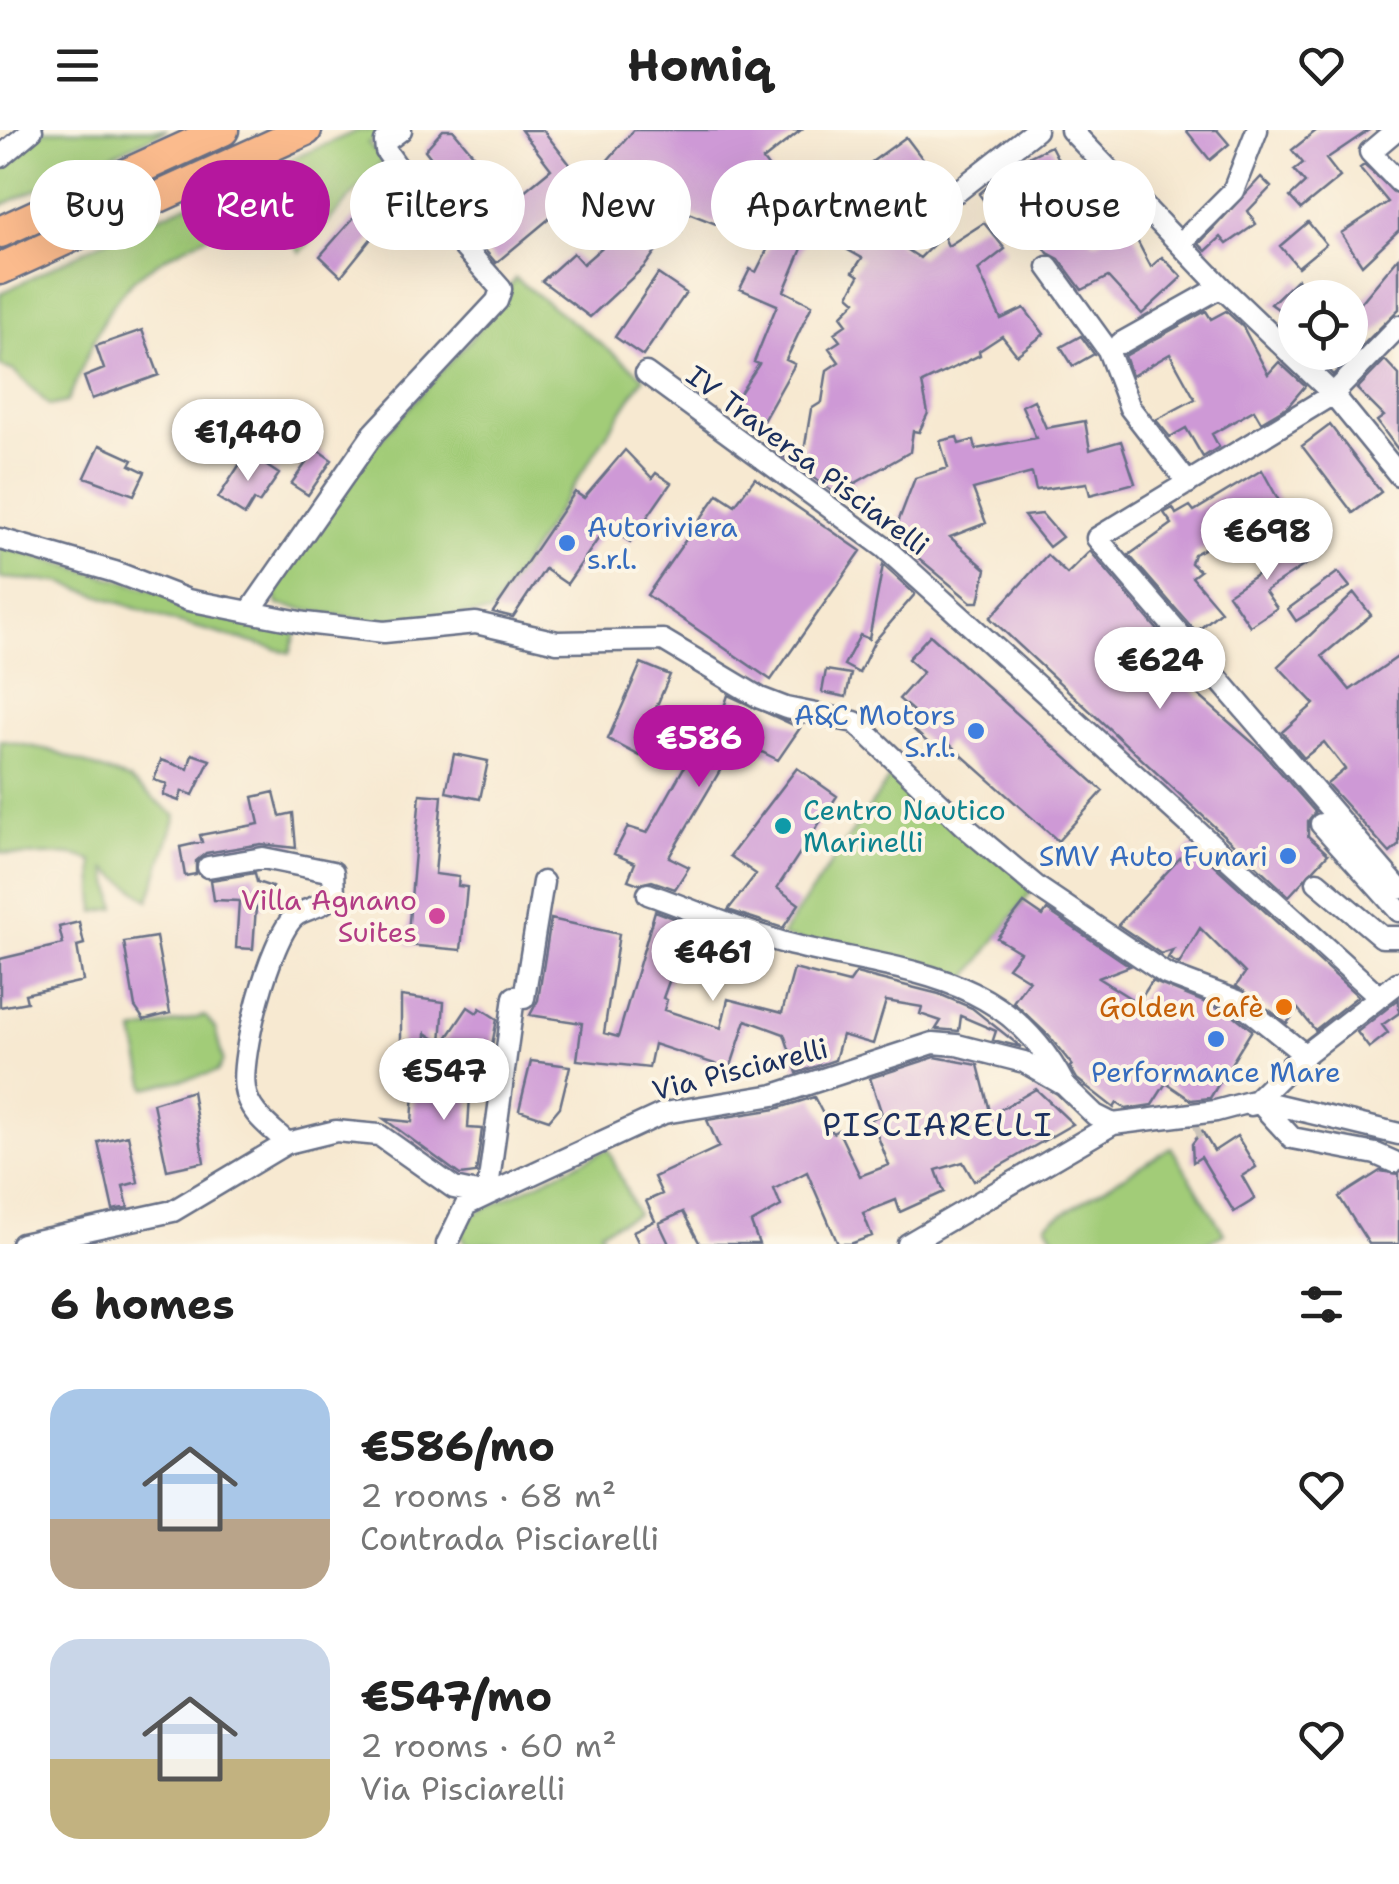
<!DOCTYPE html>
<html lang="en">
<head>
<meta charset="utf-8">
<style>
  :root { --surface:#fff; --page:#f6f6f6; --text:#222; --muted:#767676; --accent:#b5179e }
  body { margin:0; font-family:"Shantell Sans",sans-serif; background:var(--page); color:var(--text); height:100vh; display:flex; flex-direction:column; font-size:38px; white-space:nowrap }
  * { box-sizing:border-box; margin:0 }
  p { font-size:32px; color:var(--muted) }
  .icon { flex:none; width:55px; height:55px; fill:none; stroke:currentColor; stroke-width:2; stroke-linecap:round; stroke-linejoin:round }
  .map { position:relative; height:1114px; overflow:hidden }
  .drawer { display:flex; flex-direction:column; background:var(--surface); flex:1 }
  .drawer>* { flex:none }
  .guide { position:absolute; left:30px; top:30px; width:1340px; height:90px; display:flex; gap:20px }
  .fabs { position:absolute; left:1278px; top:150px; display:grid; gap:20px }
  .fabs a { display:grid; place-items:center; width:90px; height:90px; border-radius:50%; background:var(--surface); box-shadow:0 10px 40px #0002; font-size:50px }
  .price { position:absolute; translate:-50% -85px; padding:0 22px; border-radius:35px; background:#fff; color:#222; font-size:32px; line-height:65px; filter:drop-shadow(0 2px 5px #0008) }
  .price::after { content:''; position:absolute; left:50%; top:60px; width:30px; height:22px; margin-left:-15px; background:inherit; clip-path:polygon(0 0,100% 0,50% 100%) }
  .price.selected { background:var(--accent); color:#fff }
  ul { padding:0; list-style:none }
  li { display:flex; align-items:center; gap:30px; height:250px; padding:0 50px }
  li span { display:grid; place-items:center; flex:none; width:280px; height:200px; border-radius:30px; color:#555 }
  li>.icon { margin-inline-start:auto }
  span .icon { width:120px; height:120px; fill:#fffc; stroke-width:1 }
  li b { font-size:42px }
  h2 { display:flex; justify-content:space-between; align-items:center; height:120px; padding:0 50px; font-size:42px }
  .pill { padding:0 35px; border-radius:45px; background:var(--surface); box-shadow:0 10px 40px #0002; font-size:35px; line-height:90px }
  .pill.selected { background:var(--accent); color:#fff }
  header { display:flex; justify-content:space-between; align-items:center; height:130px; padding:0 50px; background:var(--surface); font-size:45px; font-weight:700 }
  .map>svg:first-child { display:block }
</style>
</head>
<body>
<header><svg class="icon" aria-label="menu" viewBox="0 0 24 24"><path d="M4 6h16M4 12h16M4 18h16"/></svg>Homiq<svg class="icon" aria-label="heart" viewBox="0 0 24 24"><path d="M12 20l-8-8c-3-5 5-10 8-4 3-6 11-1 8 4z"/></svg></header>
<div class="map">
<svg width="1399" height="1114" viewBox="0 0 1399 1114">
  <rect width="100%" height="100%" fill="#fcf5e5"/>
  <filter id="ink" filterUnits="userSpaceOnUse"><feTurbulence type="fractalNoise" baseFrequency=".01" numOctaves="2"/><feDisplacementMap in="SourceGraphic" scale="20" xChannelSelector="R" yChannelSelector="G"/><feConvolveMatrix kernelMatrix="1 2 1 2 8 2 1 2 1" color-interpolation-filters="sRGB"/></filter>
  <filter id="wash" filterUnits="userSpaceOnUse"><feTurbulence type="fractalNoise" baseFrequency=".0048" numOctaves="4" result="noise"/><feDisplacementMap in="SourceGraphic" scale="40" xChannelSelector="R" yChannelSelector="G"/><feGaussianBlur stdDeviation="2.25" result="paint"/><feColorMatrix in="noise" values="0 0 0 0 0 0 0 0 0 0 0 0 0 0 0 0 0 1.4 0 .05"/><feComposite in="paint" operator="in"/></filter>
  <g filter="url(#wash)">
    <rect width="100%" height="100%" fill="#f7e9d1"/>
    <path fill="#a2cc78" stroke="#5e7e6b" stroke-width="2.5" d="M 45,0 L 167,0 L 0,76 L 0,33 Z
      M 359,0 L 391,0 L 368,13 L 384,30 L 300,123 L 267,79 C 224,100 172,118 135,149 C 101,178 86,233 67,272 L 50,276 L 14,241 L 0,236 L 0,164 L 112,107 Z
      M 515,148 L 644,247 L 491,483 L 375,492 L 278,475 L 275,464 L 279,450 L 367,324 L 486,192 Z
      M 0,416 L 297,501 L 290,523 L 169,490 L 60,452 L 0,448 Z
      M 0,610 L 49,620 L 130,650 L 176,686 L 149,770 L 107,739 L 116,778 L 95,782 L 93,732 C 66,716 31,732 0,722 Z
      M 897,637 L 1033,759 L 965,851 L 781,806 Z
      M 205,886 L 215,898 L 223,931 L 217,942 L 146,958 L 134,902 Z
      M 1171,1017 L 1224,1103 L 1205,1114 L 1058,1114 L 1046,1094 Z
      M 608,1019 L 637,1084 L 600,1101 L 605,1114 L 466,1114 L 461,1103 L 474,1084 Z"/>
    <g id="blocks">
      <path fill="#ce99d6" d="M 443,0 L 453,0 L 512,71 L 551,39 L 521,0 L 543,0 L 586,55 L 634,0 L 801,0 L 763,30 L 774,45 L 757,55 L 739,82 L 730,75 L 716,94 L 663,73 L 656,88 L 681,102 L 670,112 L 665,108 L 645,136 L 590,187 L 542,151 L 573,123 L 583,134 L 622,100 L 596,74 L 572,99 L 556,83 L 496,133 L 474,107 L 485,98 L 425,20 Z
        M 1186,0 L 1217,0 L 1229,14 L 1210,30 Z
        M 1317,0 L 1369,0 L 1326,29 L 1340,47 L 1301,79 L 1290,67 L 1305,53 L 1294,40 L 1303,33 L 1292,20 Z
        M 906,7 L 937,48 L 929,54 L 848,74 L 836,58 Z
        M 1051,16 L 1067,47 L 1061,53 L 1094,113 L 1122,99 L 1102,53 L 1138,90 L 1129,95 L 1151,137 L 1162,127 L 1182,147 L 1142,184 L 1108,147 L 1082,160 L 1059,129 L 1048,123 L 1016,76 L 997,89 L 979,64 L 1014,34 Z
        M 1364,35 L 1399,65 L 1399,100 L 1362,135 L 1341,103 L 1388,72 L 1360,38 Z
        M 382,39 L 403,69 L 341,146 L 320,126 L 371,68 L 362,61 Z
        M 1261,47 L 1271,57 L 1248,81 L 1256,94 L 1227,114 L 1221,107 L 1206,121 L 1199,114 Z
        M 1308,92 L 1326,114 L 1298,137 L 1280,116 Z
        M 886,93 L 903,104 L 897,113 L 920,128 L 943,105 L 948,116 L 984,93 L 1005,119 L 978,140 L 1001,189 L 1024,178 L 1044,204 L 1017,225 L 1002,206 L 979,221 L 980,225 L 922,253 L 928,283 L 919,302 L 913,301 L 910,322 L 836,364 L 775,320 L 784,307 L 804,321 L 811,279 L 822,272 L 827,240 L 839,232 L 829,218 L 840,211 L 834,203 L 847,194 L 841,186 L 856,171 L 849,165 L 859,146 L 853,142 L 862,128 L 848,120 L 863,99 Z
        M 773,96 L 806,109 L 784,161 L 812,175 L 786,230 L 795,234 L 763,291 L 733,274 L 759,234 L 754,232 L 777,175 L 740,159 L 750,139 L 756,142 L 769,116 L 763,114 Z
        M 1399,127 L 1399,179 L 1333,245 L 1320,232 L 1329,222 L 1350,222 L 1350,186 Z
        M 658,144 L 686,163 L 643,226 L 615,207 Z
        M 1297,149 L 1316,168 L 1295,168 L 1295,191 L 1271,174 Z
        M 1206,181 L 1211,189 L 1226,181 L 1243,197 L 1268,244 L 1279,232 L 1305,256 L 1288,276 L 1261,292 L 1254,280 L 1212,304 L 1219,317 L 1203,327 L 1186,298 L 1170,307 L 1156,290 L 1195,269 L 1170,224 L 1132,246 L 1125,226 Z
        M 142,200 L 159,245 L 92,269 L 84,247 L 104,239 L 96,216 Z
        M 1081,206 L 1094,224 L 1073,236 L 1061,217 Z
        M 1385,230 L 1399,245 L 1399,321 L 1377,291 L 1384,286 L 1357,259 Z
        M 1034,270 L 1046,298 L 1085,291 L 1090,320 L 1121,311 L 1135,353 L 1090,365 L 1087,353 L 1036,360 L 1032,343 L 973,359 L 986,393 L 950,407 L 986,439 L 979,472 L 971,472 L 897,410 L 897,395 L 915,348 L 948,338 L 940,311 L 957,307 L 959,314 L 974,310 L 976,319 L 1036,308 L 1022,276 Z
        M 1330,295 L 1381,362 L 1353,383 L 1302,316 Z
        M 100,315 L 133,330 L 130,335 L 145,342 L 134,365 L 85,347 Z
        M 316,319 L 332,330 L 308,365 L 291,354 Z
        M 625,320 L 652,348 L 656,343 L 671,353 L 630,412 L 607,396 L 567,454 L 545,439 L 513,487 L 493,482 L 575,362 L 584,368 Z
        M 247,323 L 279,344 L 259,373 L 254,370 L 245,385 L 218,368 Z
        M 1262,340 L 1279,371 L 1211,408 L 1215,413 L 1194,424 L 1191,433 L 1200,441 L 1192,447 L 1221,481 L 1196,502 L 1129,425 L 1172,394 L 1164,383 L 1173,378 L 1176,384 L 1190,376 L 1194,381 Z
        M 755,348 L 861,421 L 771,550 L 647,465 L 718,364 L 735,375 Z
        M 1042,384 L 1062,407 L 1049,417 L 1024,386 Z
        M 1293,410 L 1308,433 L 1265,461 L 1277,478 L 1250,496 L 1228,464 L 1261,442 L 1267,435 L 1263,429 Z
        M 1090,421 L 1179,525 L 1166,537 L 1261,620 L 1315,682 L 1308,691 L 1308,706 L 1328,724 L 1289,766 L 990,488 L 1047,425 L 1067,444 Z
        M 883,435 L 915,464 L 874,512 L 859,543 L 844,535 L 860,505 L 869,509 Z
        M 1338,442 L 1350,457 L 1296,491 L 1288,479 Z
        M 1354,463 L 1371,485 L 1322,526 L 1350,560 L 1399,526 L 1399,715 L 1390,723 L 1327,654 L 1345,639 L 1324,612 L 1304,628 L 1282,602 L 1314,574 L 1278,536 Z
        M 930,505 L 1103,661 L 1058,711 L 947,612 L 938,622 L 904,591 L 913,581 L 899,569 L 923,542 L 908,529 Z
        M 641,533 L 670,545 L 649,594 L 655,597 L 640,626 L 608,609 Z
        M 826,540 L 851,544 L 846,567 L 822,562 Z
        M 728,565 L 800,598 L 778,630 L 738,610 L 669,727 L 689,737 L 675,759 L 652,751 L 639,754 L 628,750 L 635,733 L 614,724 L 628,697 L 647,703 L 701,607 L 712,614 Z
        M 192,624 L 210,630 L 193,665 L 182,661 L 179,671 L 163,665 L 167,654 L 154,650 L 161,630 L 188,639 Z
        M 454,624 L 488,631 L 480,669 L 446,662 Z
        M 797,638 L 837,666 L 777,758 L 799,774 L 783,798 L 728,780 L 756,744 L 730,726 Z
        M 274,662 L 280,686 L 293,683 L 296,718 L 261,714 L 206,723 L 196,731 L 196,744 L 185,746 L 180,717 L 202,712 L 200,705 L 259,694 L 253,667 Z
        M 420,664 L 442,666 L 435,744 L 459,747 L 458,756 L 467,757 L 461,820 L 407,815 Z
        M 1192,715 L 1358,866 L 1315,900 L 1298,879 L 1287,893 L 1236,856 L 1245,843 L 1200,798 L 1179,834 L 1168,828 L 1173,820 L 1161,824 L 1118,795 Z
        M 255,743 L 257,752 L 272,757 L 261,780 L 256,777 L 253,819 L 236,818 L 239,771 L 214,770 L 211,750 Z
        M 1024,773 L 1043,786 L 1047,780 L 1130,836 L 1098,848 L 1138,873 L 1152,851 L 1231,883 L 1252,900 L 1210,968 L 1191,970 L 1166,953 L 1152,975 L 1126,979 L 1117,973 L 1114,978 L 1077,949 L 1070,937 L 1072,935 L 1049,906 L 1013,872 L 1029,850 L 1008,837 L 1020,822 L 997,808 Z
        M 655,781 L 690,794 L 663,868 L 667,870 L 664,880 L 721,898 L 728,869 L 782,883 L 794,839 L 849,853 L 856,843 L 939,864 L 972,878 L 1021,917 L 993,910 L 996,901 L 961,886 L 959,901 L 936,899 L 941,891 L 920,884 L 922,877 L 886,871 L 873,914 L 842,905 L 835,930 L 797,943 L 784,904 L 746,890 L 730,939 L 654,914 L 649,938 L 577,930 L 582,893 L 530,885 L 538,870 L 551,789 L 619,804 L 604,903 L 618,907 Z
        M 79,792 L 84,814 L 77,816 L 83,851 L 25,864 L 27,872 L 0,877 L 0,829 L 63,814 L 59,797 Z
        M 156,807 L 170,883 L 144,890 L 135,877 L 124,812 Z
        M 401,866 L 444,872 L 441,913 L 426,903 L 424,940 L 401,939 Z
        M 1399,869 L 1399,883 L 1382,895 L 1388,903 L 1369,918 L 1357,902 Z
        M 468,877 L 477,883 L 480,878 L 497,889 L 488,936 L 472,926 L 472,934 L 443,914 Z
        M 935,927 L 978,935 L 991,985 L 1036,959 L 1073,994 L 974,1051 L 963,1032 L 936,1040 L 944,1062 L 900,1082 L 896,1070 L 863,1083 L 872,1106 L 850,1114 L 838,1114 L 807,1042 L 774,1059 L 781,1076 L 751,1093 L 759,1114 L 700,1114 L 683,1082 L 659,1093 L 669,1114 L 639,1114 L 633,1101 L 655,1091 L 646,1071 L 662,1064 L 654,1047 L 719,1017 L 707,990 L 776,979 L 814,967 L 833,1003 L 838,1000 L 860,1046 L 889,1035 L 871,989 L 882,984 L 870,948 Z
        M 531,931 L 570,936 L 560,977 L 549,990 L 519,980 Z
        M 415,947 L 471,950 L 468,998 L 482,999 L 476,1043 L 460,1045 L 384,989 L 412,992 Z
        M 192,961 L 204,1032 L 167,1040 L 153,973 Z
        M 1202,1001 L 1214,1021 L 1237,1006 L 1256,1037 L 1242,1046 L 1255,1069 L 1234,1082 L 1201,1027 L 1193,1032 L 1192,1014 Z
        M 128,1005 L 138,1052 L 123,1056 L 128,1077 L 113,1080 L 98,1012 Z
        M 1380,1041 L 1399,1044 L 1399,1114 L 1369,1114 L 1339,1067 Z"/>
    </g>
  </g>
  <g filter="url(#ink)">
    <use href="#blocks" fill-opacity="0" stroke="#687086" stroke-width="2.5"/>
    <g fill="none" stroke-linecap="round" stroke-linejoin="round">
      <path stroke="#cbc4ba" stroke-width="20" stroke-dasharray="20 10" stroke-linecap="butt" d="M 1194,999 L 1200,997"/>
      <defs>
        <path id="minor" d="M 1071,0 L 1221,157 L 1333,264 L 1399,345
          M 1396,0 L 1370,22 L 1399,52
          M 0,27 L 32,0
          M 793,61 L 817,90 L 832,92 L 958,61 L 1036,0
          M 1180,114 L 1233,61 L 1257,0
          M 1048,137 L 1108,220 L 1130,278 L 1188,353
          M 1399,196 L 1333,264 L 1097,408 L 1399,759
          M 1121,213 L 1221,157
          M 646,243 L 885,418 L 1380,867
          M 0,409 L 115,442 L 188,470 L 305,493 L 384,502 L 476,493 L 557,512 L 663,510 L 760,568 L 786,578 L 855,592 L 963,695 L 1037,757 L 1166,844 L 1238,871 L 1305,925
          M 250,481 L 374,303 L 497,171 L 501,159 L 415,62 L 386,21 L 385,12 L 401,0
          M 1321,694 L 1399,781
          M 208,737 L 263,728 L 333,742 L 334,764 C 322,779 306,777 294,787 C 270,810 239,926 245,959 C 248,983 272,998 287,1013
          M 1317,752 L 1382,807 L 1399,807
          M 648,764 C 693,780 739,800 785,813 C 898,843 1003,837 1064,954
          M 1258,971 L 1292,1008 L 1376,1024 L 1394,1032
          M 1251,975 L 1294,933 L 1399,852
          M 22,1114 L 173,1081 L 287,1013 L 336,1001 L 379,1005 L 454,1058 L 487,1065 L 664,983 L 774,965 L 933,913 L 957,915 L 1024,932 L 1064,955 L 1095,985 L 1113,994 L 1216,981 L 1257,970 L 1399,1004
          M 447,1114 L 466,1075 L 487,1065 L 514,867 L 524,868 L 543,752
          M 908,1114 L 1113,994"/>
        <path id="highway" d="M 0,102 L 223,0
          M 0,139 L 306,0"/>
      </defs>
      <use href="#minor" stroke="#687086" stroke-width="25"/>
      <use href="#highway" stroke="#687086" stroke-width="35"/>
      <use href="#minor" stroke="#fff" stroke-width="20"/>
      <use href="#highway" stroke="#fbbb8d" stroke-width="30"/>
    </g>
  </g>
  <g fill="#3f7fe0" stroke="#fcf5e5" stroke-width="4">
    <circle cx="567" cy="413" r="10"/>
    <circle cx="976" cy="601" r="10"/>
    <circle cx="1288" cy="726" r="10"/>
    <circle cx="1216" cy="909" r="10"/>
  </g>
  <circle fill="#0f9aa8" stroke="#fcf5e5" stroke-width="4" cx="783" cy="696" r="10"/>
  <circle fill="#d1479c" stroke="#fcf5e5" stroke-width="4" cx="437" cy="786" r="10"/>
  <circle fill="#e8710a" stroke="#fcf5e5" stroke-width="4" cx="1284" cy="877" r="10"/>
  <g text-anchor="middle" stroke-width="8" stroke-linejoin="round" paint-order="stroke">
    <g font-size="28" fill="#1b2f5e" stroke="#fcf5e5">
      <text transform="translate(808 330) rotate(37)" y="10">IV Traversa Pisciarelli</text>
      <text transform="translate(740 939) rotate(-14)" y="10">Via Pisciarelli</text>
    </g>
    <g font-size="28" fill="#366cbe" stroke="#fcf5e5" text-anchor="end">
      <text x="587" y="407" text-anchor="start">Autoriviera<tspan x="587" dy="32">s.r.l.</tspan></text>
      <text x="956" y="595">A&amp;C Motors<tspan x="956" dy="32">S.r.l.</tspan></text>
      <text x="1268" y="736">SMV Auto Funari</text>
      <text x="1216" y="952" text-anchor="middle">Performance Mare</text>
    </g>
    <g font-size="28" fill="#0d838f" stroke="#fcf5e5" text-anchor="start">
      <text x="803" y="690">Centro Nautico<tspan x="803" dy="32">Marinelli</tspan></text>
    </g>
    <g font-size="28" fill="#b23c85" stroke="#fcf5e5" text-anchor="end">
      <text x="417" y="780">Villa Agnano<tspan x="417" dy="32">Suites</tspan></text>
    </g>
    <g font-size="28" fill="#c56008" stroke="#fcf5e5" text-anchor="end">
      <text x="1264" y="887">Golden Cafè</text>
    </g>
    <g font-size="32" letter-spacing="2.5" fill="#1b2f5e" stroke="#fcf5e5">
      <text x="938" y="1006">PISCIARELLI</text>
    </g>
  </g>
</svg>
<div class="fabs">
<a><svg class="icon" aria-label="locate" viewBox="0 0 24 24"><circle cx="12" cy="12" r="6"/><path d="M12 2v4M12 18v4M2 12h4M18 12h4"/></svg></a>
</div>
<b class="price" style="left:248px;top:354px">€1,440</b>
<b class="price" style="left:1267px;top:453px">€698</b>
<b class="price" style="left:1160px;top:582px">€624</b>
<b class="price selected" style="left:699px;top:660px">€586</b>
<b class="price" style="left:713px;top:874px">€461</b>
<b class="price" style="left:444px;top:993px">€547</b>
<div class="guide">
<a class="pill">Buy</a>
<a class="pill selected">Rent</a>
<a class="pill">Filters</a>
<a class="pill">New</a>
<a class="pill">Apartment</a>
<a class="pill">House</a>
</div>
</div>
<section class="drawer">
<h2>6 homes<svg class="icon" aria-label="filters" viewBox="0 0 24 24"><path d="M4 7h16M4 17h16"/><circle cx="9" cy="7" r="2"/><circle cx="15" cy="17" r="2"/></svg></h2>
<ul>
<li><span style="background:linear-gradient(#a9c7e8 65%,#b9a48a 0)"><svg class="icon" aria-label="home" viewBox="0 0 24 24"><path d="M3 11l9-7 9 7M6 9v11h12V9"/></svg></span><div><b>€586/mo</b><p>2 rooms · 68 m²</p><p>Contrada Pisciarelli</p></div><svg class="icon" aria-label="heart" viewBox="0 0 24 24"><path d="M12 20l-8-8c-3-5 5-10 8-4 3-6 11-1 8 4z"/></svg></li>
<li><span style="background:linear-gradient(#c9d6e8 60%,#c2b280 0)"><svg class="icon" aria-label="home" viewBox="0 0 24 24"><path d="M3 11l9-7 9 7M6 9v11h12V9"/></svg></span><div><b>€547/mo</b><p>2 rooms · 60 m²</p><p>Via Pisciarelli</p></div><svg class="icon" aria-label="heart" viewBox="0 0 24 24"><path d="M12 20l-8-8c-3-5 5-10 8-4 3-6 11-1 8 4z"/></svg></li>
</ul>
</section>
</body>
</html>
